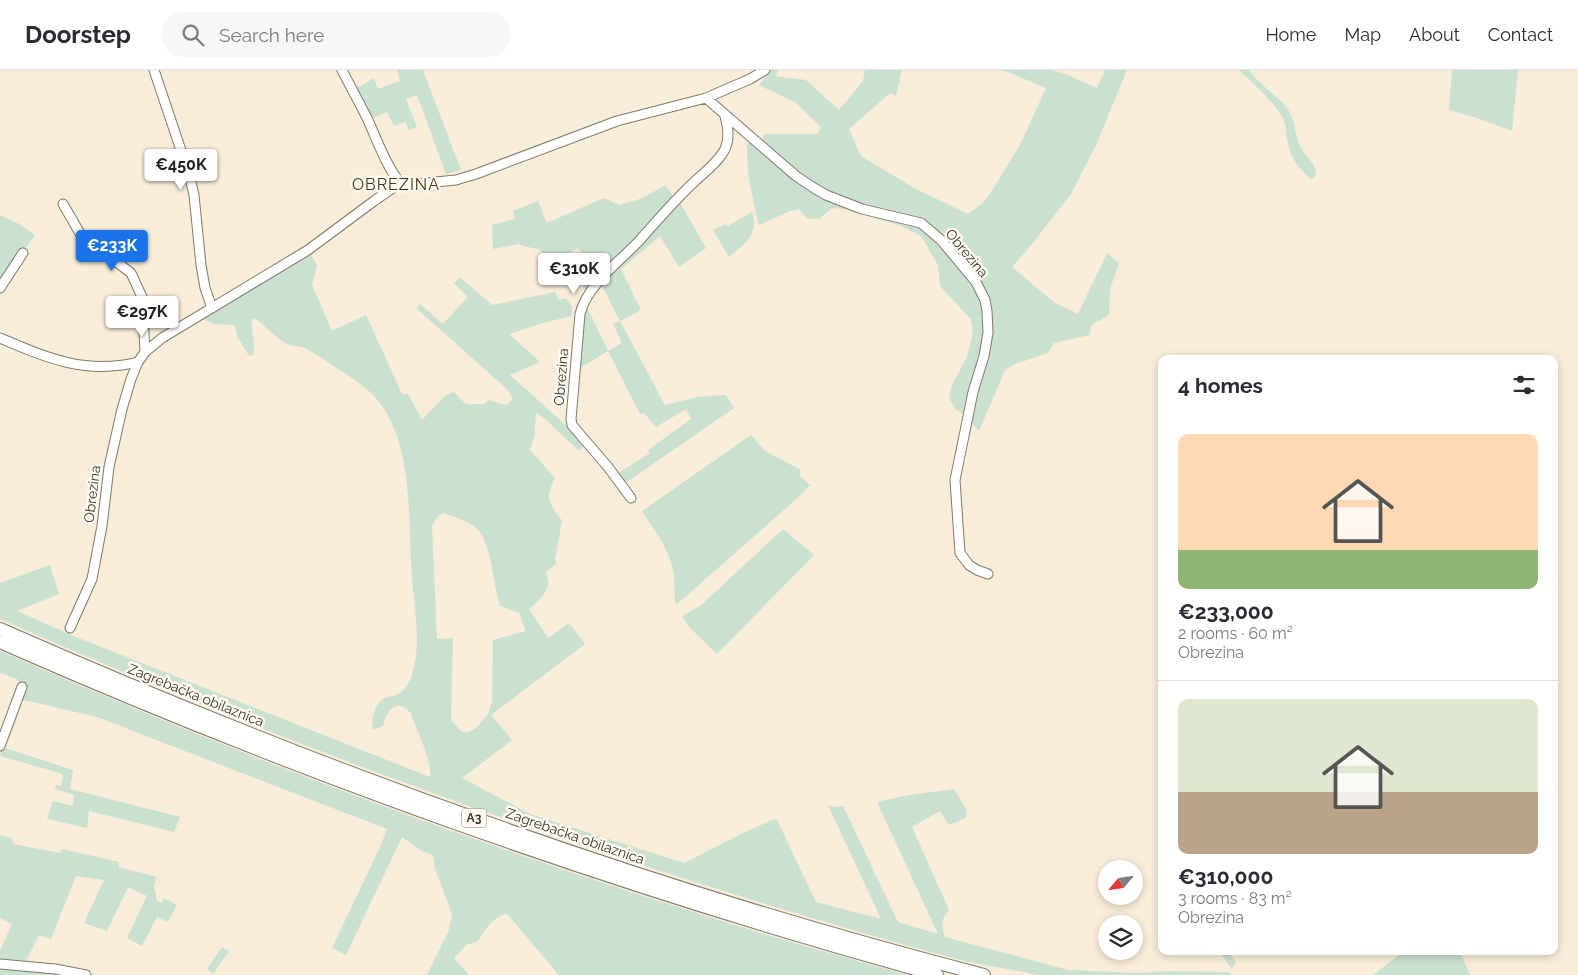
<!DOCTYPE html>
<html lang="en">
<head>
<meta charset="utf-8">
<style>
  :root { --surface:#fff; --page:#f7f7f7; --text:#2b2b33; --muted:#7c7c81; --line:#e1e1e2; --accent:#1a73e8 }
  body { margin:0; font-family:Raleway,sans-serif; background:var(--page); color:var(--text); height:100vh; display:flex; flex-direction:column; font-size:19px; white-space:nowrap }
  * { box-sizing:border-box; margin:0 }
  p { font-size:16px; color:var(--muted) }
  .icon { flex:none; width:28px; height:28px; fill:none; stroke:currentColor; stroke-width:2; stroke-linecap:round; stroke-linejoin:round }
  .map { position:relative; flex:1; overflow:hidden }
  .sheet { position:absolute; left:1158px; top:285px; width:400px; height:600px; display:flex; flex-direction:column; background:var(--surface); border-radius:10px; box-shadow:0 2px 8px #0003 }
  .sheet>* { flex:none }
  .needle { width:32px; rotate:241deg }
  .controls { position:absolute; left:1098px; top:790px; display:grid; gap:10px }
  .controls a { display:grid; place-items:center; width:45px; height:45px; border-radius:50%; background:var(--surface); box-shadow:0 2px 8px #0003; font-size:25px }
  .price { position:absolute; translate:-50% -42px; padding:0 11px; border-radius:5px; background:#fff; color:#222; font-size:16px; line-height:32px; filter:drop-shadow(0 1px 2px #0008) }
  .price::after { content:''; position:absolute; left:50%; top:30px; width:15px; height:11px; margin-left:-8px; background:inherit; clip-path:polygon(0 0,100% 0,50% 100%) }
  .price.active { background:var(--accent); color:#fff }
  ul { padding:0; list-style:none }
  li { display:grid; align-content:center; gap:10px; height:265px; padding:0 20px }
  li+li { border-top:1px solid var(--line) }
  li span { display:grid; place-items:center; height:155px; border-radius:10px; color:#555 }
  li>.icon { margin-inline-start:auto }
  span .icon { width:90px; height:90px; fill:#fffc; stroke-width:1 }
  li b { font-size:21px }
  h2 { display:flex; justify-content:space-between; align-items:center; height:60px; padding:0 20px; font-size:21px }
  header { display:flex; align-items:center; gap:30px; box-sizing:border-box; height:70px; padding:0 25px; background:var(--surface); border-bottom:1px solid var(--line) }
  header strong { font-size:24px }
  nav { display:flex; gap:28px; margin-inline-start:auto; font-size:18px }
  .search { width:350px; height:45px; background:var(--page); display:flex; align-items:center; gap:12px; box-sizing:border-box; padding:0 18px; border-radius:28px; color:var(--muted); font-size:19px }
  .map>svg:first-child { display:block }
</style>
</head>
<body>
<header>
<strong>Doorstep</strong>
<div class="search"><svg class="icon" aria-label="search" viewBox="0 0 24 24"><circle cx="10" cy="10" r="6"/><path d="M15 15l6 6"/></svg>Search here</div>
<nav><a>Home</a><a>Map</a><a>About</a><a>Contact</a></nav>
</header>
<div class="map">
<svg width="1578" height="905" viewBox="0 0 1578 905">
  <rect width="100%" height="100%" fill="#f7edd9"/>
  <path fill="#cae0d1" fill-rule="evenodd" d="M 397,0 L 423,0 L 461,100 L 446,104 L 417,25 L 406,29 L 417,57 L 409,60 L 405,52 L 394,56 L 387,42 L 371,49 L 355,19 L 374,8 L 378,19 L 400,11 Z
    M 771,0 L 779,0 L 775,6 L 806,10 L 839,40 L 863,11 L 865,0 L 902,0 L 896,26 L 890,23 L 849,59 L 861,86 L 916,119 L 968,144 L 982,134 L 993,119 L 1020,75 L 1046,18 L 1003,0 L 1051,0 L 1068,5 L 1097,18 L 1105,0 L 1127,0 L 1097,73 L 1071,124 L 1032,174 L 1012,197 L 1055,233 L 1078,244 L 1107,183 L 1119,193 L 1110,219 L 1109,244 C 1105,249 1097,251 1091,255 L 1090,265 L 1054,273 L 1048,283 L 1015,294 L 1005,300 L 979,361 L 964,344 L 956,340 L 949,328 L 952,315 L 967,287 L 973,263 L 971,249 L 940,216 L 938,195 L 921,166 L 901,156 L 877,149 L 856,140 L 832,138 L 819,149 L 806,148 L 799,139 L 790,141 L 759,155 C 753,128 744,98 748,70 L 761,77 L 764,64 L 818,64 L 821,57 L 795,32 L 759,15 Z
    M 1239,0 L 1249,0 C 1259,15 1276,24 1287,38 C 1296,49 1294,66 1301,78 C 1306,88 1319,95 1315,107 L 1311,109 C 1301,101 1292,90 1289,77 C 1286,69 1287,59 1284,50 C 1277,35 1252,12 1239,0 Z
    M 1452,0 L 1518,0 L 1512,61 L 1477,48 L 1449,40 Z
    M 666,115 L 674,128 L 586,221 L 576,205 L 578,203 L 575,197 L 585,187 L 578,178 L 549,196 L 543,187 L 541,181 C 534,176 527,179 519,174 L 493,179 L 492,155 L 515,149 L 513,141 L 538,131 L 546,152 L 549,152 L 604,128 L 619,135 L 640,129 Z
    M 679,131 L 706,178 L 679,197 L 660,166 L 621,199 L 641,240 L 620,251 L 665,335 L 698,327 L 726,325 L 734,338 L 624,414 L 617,404 L 650,383 L 648,380 L 691,349 L 686,339 L 656,357 L 644,343 L 640,344 L 608,281 L 580,298 L 577,294 L 585,233 L 608,281 L 622,273 L 613,254 L 620,251 L 601,214 Z
    M 752,142 C 759,165 745,173 729,187 L 713,160 L 726,154 L 728,156 Z
    M 0,145 L 21,155 L 35,165 L 0,215 Z
    M 310,182 L 317,195 L 312,215 L 332,261 L 366,245 L 402,324 L 408,324 L 422,350 L 446,325 L 454,322 L 466,334 L 484,334 L 488,330 L 506,335 L 513,329 L 508,320 L 417,239 L 420,234 L 443,254 L 468,227 L 454,213 L 460,207 L 492,235 L 555,222 L 559,230 L 566,228 L 572,236 L 572,246 L 543,253 L 509,264 L 540,292 L 510,305 L 570,359 L 585,375 L 579,381 L 544,348 L 536,343 L 534,367 L 530,380 L 555,408 C 544,431 549,431 562,451 L 555,489 L 556,494 L 546,502 C 547,506 549,511 548,514 C 548,522 535,535 529,539 L 548,568 L 569,553 L 585,574 L 491,645 L 512,670 L 462,708 L 530,744 L 684,793 L 747,761 L 775,749 L 777,750 L 816,832 L 881,849 L 828,735 L 833,737 L 843,736 L 898,852 L 938,864 L 877,732 L 904,726 L 954,719 L 966,739 L 966,748 L 949,755 L 940,741 L 912,757 L 949,840 C 941,849 941,856 945,867 L 1068,900 L 1140,903 L 1165,901 L 1229,902 L 1232,905 L 1037,905 C 1010,898 983,896 956,889 C 629,800 310,686 0,549 L 0,513 L 50,495 L 59,524 L 17,541 L 71,565 L 430,707 C 432,689 417,662 411,644 C 398,626 386,640 383,656 L 373,660 C 371,650 374,635 383,629 C 389,626 396,626 401,622 C 410,615 413,603 415,592 C 420,564 414,536 412,508 C 408,452 415,365 371,323 C 359,311 342,302 328,292 C 321,288 313,282 305,278 C 299,275 293,277 287,274 C 276,268 265,256 255,248 L 252,250 C 251,262 256,274 253,285 L 249,286 L 237,266 L 235,255 L 214,254 L 203,249 ZM 443,443 C 453,447 467,450 475,457 C 492,470 493,515 500,536 L 519,543 L 526,561 L 493,570 L 492,632 L 488,644 L 476,658 L 469,662 L 462,662 L 451,650 L 453,568 L 437,569 L 432,456 L 438,446 Z
    M 751,365 L 765,381 L 801,400 L 799,405 L 810,415 L 803,423 L 676,535 C 673,522 676,508 672,496 C 667,476 653,458 642,441 Z
    M 783,459 L 814,485 L 717,584 L 689,557 L 682,546 L 700,536 Z
    M 0,581 C 294,710 597,820 907,905 L 559,905 L 508,845 L 505,844 C 491,849 485,860 478,871 L 466,875 L 454,888 L 469,905 L 427,905 L 449,860 L 452,844 L 435,799 L 433,785 L 420,780 L 402,767 L 346,885 L 332,878 L 381,775 L 387,759 L 97,647 L 20,629 L 22,615 L 17,609 L 0,603 Z
    M 2,677 L 73,700 L 70,719 L 180,747 L 174,762 L 89,741 L 87,758 L 47,749 L 53,731 L 73,736 L 74,725 L 55,719 L 56,715 L 61,716 L 63,704 L 0,686 Z
    M 0,765 L 12,768 L 13,774 L 60,783 L 62,779 L 119,792 L 119,797 L 156,807 L 154,817 L 157,831 L 161,833 L 164,828 L 177,835 L 168,852 L 157,847 L 142,876 L 127,868 L 147,826 L 128,817 L 107,861 L 84,853 L 104,810 L 76,806 L 51,869 L 39,865 L 25,893 L 0,892 L 0,881 L 12,854 L 0,848 Z
    M 222,877 L 229,881 L 213,904 L 207,899 Z
    M 1219,881 L 1227,881 L 1236,892 L 1232,899 Z
    M 1404,881 L 1460,881 L 1470,905 L 1373,905 Z
    M 0,896 L 72,905 L 0,905 Z"/>
  <g fill="none" stroke-linecap="round" stroke-linejoin="round">
    <defs>
      <path id="minor" d="M 154,0 L 189,104 L 194,125 L 201,195 L 205,218 L 212,238
        M 342,0 C 350,16 359,32 367,48 C 374,62 391,111 405,115 L 456,110 L 476,104 L 617,51 L 706,28 L 750,9 L 765,0
        M 706,28 L 796,106 L 814,118 L 826,125 L 862,139 L 921,153 L 941,170 L 976,212 L 985,230 L 987,241 L 988,263 L 984,286 L 973,322 L 955,410 L 960,483 L 969,495 L 977,500 L 988,504
        M 63,134 L 81,165 L 131,203 L 142,227 L 145,282
        M 0,218 L 23,183
        M 0,268 C 47,288 86,305 138,292
        M 631,428 L 608,397 L 572,355 L 571,349 L 580,244 C 587,215 619,192 639,171 C 656,152 672,133 691,115 C 702,104 718,93 725,79 C 730,68 728,57 725,46
        M 70,558 L 92,509 L 102,456 L 109,397 L 122,339 L 131,309 L 138,292 L 145,282 L 162,268 L 308,180 L 374,131 L 400,113
        M 0,676 L 22,617
        M 0,894 L 55,899 L 86,905"/>
      <path id="highway" d="M 0,559 C 318,699 647,818 984,905
        M 0,572 C 304,706 617,817 937,905"/>
    </defs>
    <use href="#minor" stroke="#827967" stroke-width="11"/>
    <use href="#highway" stroke="#827967" stroke-width="14"/>
    <use href="#minor" stroke="#fff" stroke-width="9"/>
    <use href="#highway" stroke="#fff" stroke-width="12"/>
  </g>
  <g text-anchor="middle" stroke-width="5" stroke-linejoin="round" paint-order="stroke">
    <rect fill="#fffbf3" stroke="#747068" stroke-width="1" x="461.5" y="738.5" width="25" height="19" rx="4"/>
    <g font-size="12" font-weight="bold" fill="#38342d">
      <text x="474" y="752">A3</text>
    </g>
    <g font-size="14" fill="#38342d" stroke="#fffbf3">
      <text transform="translate(967 183) rotate(50)" y="5">Obrezina</text>
      <text transform="translate(561 307) rotate(-85)" y="5">Obrezina</text>
      <text transform="translate(92 424) rotate(-83)" y="5">Obrezina</text>
      <text transform="translate(196 625) rotate(22)" y="5">Zagrebačka obilaznica</text>
      <text transform="translate(575 766) rotate(19)" y="5">Zagrebačka obilaznica</text>
    </g>
    <g font-size="16" letter-spacing="1" fill="#47360f" stroke="#fffbf3">
      <text x="396" y="120">OBREZINA</text>
    </g>
  </g>
</svg>
<div class="controls">
<a><svg class="needle" viewBox="-14 -14 28 28"><path d="M0-13l5 13h-10z" fill="#e53935"/><path d="M0 13l5-13h-10z" fill="#7c7c81"/></svg></a>
<a><svg class="icon" aria-label="layers" viewBox="0 0 24 24"><path d="M12 4l9 5-9 5-9-5zM3 14l9 5 9-5"/></svg></a>
</div>
<b class="price" style="left:181px;top:121px">€450K</b>
<b class="price active" style="left:112px;top:202px">€233K</b>
<b class="price" style="left:574px;top:225px">€310K</b>
<b class="price" style="left:142px;top:268px">€297K</b>
<section class="sheet">
<h2>4 homes<svg class="icon" aria-label="filters" viewBox="0 0 24 24"><path d="M4 7h16M4 17h16"/><circle cx="9" cy="7" r="2"/><circle cx="15" cy="17" r="2"/></svg></h2>
<ul>
<li><span style="background:linear-gradient(#ffd9b3 75%,#8fb573 0)"><svg class="icon" aria-label="home" viewBox="0 0 24 24"><path d="M3 11l9-7 9 7M6 9v11h12V9"/></svg></span><div><b>€233,000</b><p>2 rooms · 60 m²</p><p>Obrezina</p></div></li>
<li><span style="background:linear-gradient(#dfe7d0 60%,#b9a48a 0)"><svg class="icon" aria-label="home" viewBox="0 0 24 24"><path d="M3 11l9-7 9 7M6 9v11h12V9"/></svg></span><div><b>€310,000</b><p>3 rooms · 83 m²</p><p>Obrezina</p></div></li>
</ul>
</section>
</div>
</body>
</html>
